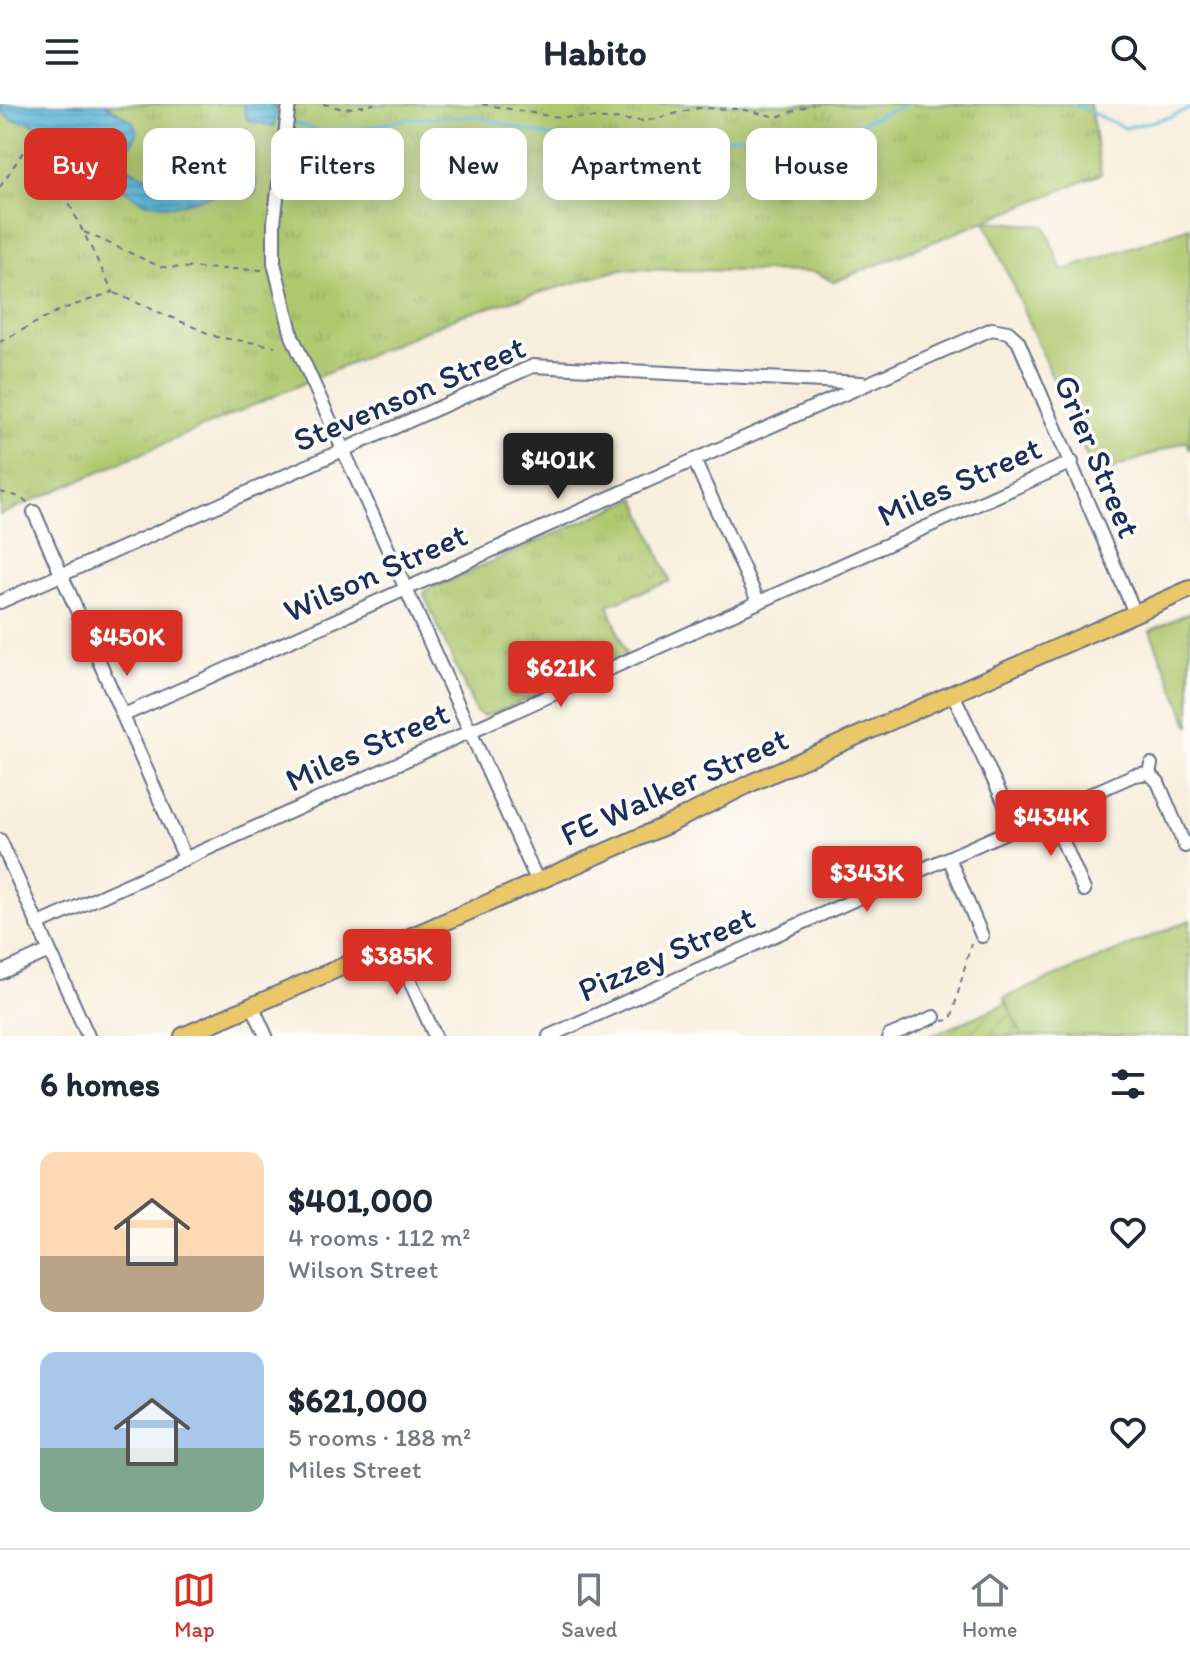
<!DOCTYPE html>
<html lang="en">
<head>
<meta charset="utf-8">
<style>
  :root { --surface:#fff; --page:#f6f6f7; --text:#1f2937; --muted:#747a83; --line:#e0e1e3; --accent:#d93025 }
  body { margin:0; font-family:Itim,sans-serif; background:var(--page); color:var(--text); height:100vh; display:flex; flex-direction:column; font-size:30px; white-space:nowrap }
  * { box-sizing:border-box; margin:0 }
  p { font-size:26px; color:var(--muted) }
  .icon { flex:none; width:44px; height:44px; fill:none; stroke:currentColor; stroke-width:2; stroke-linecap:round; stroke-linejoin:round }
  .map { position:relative; height:932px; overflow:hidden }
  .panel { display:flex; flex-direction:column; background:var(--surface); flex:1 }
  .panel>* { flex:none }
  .hud { position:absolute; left:24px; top:24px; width:1142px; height:72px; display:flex; gap:16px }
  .price { position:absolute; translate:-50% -68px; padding:0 18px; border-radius:8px; background:var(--accent); color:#fff; font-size:26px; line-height:52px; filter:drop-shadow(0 2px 4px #0008) }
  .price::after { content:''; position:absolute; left:50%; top:48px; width:24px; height:18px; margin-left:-12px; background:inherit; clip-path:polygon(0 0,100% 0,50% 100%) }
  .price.selected { background:#222; color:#fff }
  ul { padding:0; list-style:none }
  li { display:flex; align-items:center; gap:24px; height:200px; padding:0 40px }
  li span { display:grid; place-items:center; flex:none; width:224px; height:160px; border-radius:16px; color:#555 }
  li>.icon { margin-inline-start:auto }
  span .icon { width:96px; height:96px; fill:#fffc; stroke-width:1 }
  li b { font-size:34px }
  h2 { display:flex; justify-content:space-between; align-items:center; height:96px; padding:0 40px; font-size:34px }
  .pill { padding:0 28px; border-radius:16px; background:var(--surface); box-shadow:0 4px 20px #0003; font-size:28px; line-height:72px }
  .pill.selected { background:var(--accent); color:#fff }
  header { display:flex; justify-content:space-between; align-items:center; height:104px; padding:0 40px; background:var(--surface); font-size:36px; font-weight:800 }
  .menu { display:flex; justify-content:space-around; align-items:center; height:112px; border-top:2px solid var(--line); background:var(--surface); font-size:22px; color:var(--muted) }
  .menu a { display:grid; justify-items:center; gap:4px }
  .menu .selected { color:var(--accent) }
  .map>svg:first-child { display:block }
</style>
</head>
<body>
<header><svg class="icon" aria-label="menu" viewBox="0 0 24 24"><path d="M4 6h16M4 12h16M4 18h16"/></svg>Habito<svg class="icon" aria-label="search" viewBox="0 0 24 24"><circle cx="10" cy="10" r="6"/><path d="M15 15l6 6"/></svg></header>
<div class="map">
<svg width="1190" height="932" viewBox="0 0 1190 932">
  <defs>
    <pattern id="park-tufts" width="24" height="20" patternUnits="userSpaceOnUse" patternTransform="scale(2)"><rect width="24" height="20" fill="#aec86e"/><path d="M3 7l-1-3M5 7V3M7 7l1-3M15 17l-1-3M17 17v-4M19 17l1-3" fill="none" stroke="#95ac62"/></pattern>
    <pattern id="garden-furrows" width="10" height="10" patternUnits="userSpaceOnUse" patternTransform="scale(2)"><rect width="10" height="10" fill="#aec86e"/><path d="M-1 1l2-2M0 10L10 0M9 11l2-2" fill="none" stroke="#95ac62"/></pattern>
    <pattern id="water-rules" width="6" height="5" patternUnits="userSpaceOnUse" patternTransform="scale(2)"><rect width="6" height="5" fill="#5fbadd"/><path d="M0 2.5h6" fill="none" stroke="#4e98b6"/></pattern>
  </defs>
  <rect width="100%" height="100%" fill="#fdfcf7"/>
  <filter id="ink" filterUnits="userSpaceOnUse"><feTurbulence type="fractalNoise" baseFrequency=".0125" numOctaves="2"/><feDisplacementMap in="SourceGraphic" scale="16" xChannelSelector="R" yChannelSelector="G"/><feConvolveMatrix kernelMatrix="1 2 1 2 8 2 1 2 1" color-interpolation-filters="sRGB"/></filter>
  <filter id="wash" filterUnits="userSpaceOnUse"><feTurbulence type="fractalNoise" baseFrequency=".006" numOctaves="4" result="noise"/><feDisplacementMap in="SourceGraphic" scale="32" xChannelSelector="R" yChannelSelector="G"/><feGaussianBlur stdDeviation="1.8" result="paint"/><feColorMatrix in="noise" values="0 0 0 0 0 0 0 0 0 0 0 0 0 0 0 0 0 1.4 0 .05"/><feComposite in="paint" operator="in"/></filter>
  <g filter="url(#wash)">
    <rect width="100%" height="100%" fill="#f8eedd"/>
    <path fill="#aec86e" stroke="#647c66" stroke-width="2" d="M 985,117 L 1045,122 L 1062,167 L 1190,123 L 1190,346 L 1186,337 L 1095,372 Z
      M 1190,508 L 1190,623 L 1150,527 Z
      M 1190,816 L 1190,932 L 1022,932 L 1004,894 Z"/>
    <path fill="url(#park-tufts)" stroke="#647c66" stroke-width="2" d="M 0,0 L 1090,0 L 1101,70 L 834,178 L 815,168 L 622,165 L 459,212 L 0,411 Z
      M 636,394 L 670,477 L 608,501 L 627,551 L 491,611 L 483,612 L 476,608 L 424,491 L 425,487 Z"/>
    <path fill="url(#garden-furrows)" stroke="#647c66" stroke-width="2" d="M 1007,899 L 1022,932 L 931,932 Z"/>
    <path fill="url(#water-rules)" stroke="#3d749e" stroke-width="2" d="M 0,0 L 105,0 L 132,17 L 137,27 L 132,40 L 115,43 L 115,54 C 129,66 167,86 186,80 L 191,72 L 176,48 L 178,36 L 186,32 L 226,29 L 234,38 L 235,56 L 256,76 L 256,88 L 251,91 L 225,88 L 172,102 L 144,98 L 121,84 L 83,46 L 57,40 L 32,19 L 13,16 L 3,8 Z
      M 243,0 L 272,0 L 277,5 L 274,22 L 248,17 Z"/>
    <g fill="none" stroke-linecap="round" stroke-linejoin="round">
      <path stroke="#5fbadd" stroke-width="3" d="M 1073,0 L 1125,24 L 1170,13 L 1190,4
        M 276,13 L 284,16
        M 292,18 L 320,27 L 360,25 L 407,15 L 475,12 L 573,39 L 702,37 L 764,29 L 835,30 L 907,0"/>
    </g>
  </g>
  <g filter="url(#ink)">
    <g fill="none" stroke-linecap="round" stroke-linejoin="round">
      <defs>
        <path id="minor" d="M 289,0 L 274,118 L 274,159 L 292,232 L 537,776
          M 694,356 L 758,497
          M 34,408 L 185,754
          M 0,498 L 533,262 L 862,279
          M 953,590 L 1016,723
          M 124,611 L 694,356 L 992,225 L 1008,228 L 1018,237 L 1135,509
          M 1149,669 L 1158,678 L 1185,742
          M 1050,708 L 1084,786
          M 0,736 L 88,932
          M 949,754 L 982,832
          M 37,821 L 1072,358
          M 393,839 L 435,932
          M 0,869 L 49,847
          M 252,901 L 266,932
          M 549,932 L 1134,671 L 1149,669 L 1151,660
          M 889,932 L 934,913"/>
        <path id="major" d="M 183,932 L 667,721 L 753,678 L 1190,485"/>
      </defs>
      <use href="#minor" stroke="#68728a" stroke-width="16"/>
      <use href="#major" stroke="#68728a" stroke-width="20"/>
      <path stroke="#68728a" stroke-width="2" stroke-dasharray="6 6" stroke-linecap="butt" d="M 323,0 L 344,5 L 374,0
        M 482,0 L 549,12 L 646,17 L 698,4 L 740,5 L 777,13 L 813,0
        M 0,83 L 25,45 L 33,46 L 49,59 L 113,188 L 60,206 L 0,238
        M 84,128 L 161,163 L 262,166
        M 114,189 L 217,233 L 275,242
        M 0,388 L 21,393 L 28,399
        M 942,917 L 951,916 L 971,839"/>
      <use href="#minor" stroke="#fff" stroke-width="12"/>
      <use href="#major" stroke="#eac769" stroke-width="16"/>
    </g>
  </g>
  <g text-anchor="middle" stroke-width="7" stroke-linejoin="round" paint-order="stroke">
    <g font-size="34" fill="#1b2f5e" stroke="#fdfcf7">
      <text transform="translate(409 289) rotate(-23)" y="12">Stevenson Street</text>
      <text transform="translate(1098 352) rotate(67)" y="12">Grier Street</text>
      <text transform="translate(959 377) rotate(-24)" y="12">Miles Street</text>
      <text transform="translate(375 468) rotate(-24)" y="12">Wilson Street</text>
      <text transform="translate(367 642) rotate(-24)" y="12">Miles Street</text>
      <text transform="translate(674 682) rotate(-24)" y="12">FE Walker Street</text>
      <text transform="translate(666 849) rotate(-24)" y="12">Pizzey Street</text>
    </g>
  </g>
</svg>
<b class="price selected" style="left:558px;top:397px">$401K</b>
<b class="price" style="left:127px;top:574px">$450K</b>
<b class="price" style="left:561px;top:605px">$621K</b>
<b class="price" style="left:1051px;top:754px">$434K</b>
<b class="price" style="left:867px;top:810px">$343K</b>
<b class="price" style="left:397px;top:893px">$385K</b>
<div class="hud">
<a class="pill selected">Buy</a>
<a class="pill">Rent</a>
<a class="pill">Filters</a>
<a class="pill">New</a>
<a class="pill">Apartment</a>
<a class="pill">House</a>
</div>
</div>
<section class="panel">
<h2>6 homes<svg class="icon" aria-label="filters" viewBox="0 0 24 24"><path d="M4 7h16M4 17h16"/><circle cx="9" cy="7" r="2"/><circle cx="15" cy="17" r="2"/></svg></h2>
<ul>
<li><span style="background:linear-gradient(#ffd9b3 65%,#b9a48a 0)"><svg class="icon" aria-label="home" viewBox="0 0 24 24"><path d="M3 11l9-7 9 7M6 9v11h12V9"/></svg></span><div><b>$401,000</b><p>4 rooms · 112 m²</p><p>Wilson Street</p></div><svg class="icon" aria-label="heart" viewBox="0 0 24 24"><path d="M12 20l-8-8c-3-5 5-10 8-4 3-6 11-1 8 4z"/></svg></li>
<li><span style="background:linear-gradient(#a9c7e8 60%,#7fa58c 0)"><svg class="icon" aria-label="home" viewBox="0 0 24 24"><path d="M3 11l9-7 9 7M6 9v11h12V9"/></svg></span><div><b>$621,000</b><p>5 rooms · 188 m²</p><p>Miles Street</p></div><svg class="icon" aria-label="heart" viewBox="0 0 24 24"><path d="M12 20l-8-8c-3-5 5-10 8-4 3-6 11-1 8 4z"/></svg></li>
</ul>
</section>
<nav class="menu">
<a class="selected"><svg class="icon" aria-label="map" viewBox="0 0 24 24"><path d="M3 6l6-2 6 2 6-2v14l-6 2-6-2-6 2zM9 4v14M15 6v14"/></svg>Map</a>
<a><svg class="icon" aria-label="saved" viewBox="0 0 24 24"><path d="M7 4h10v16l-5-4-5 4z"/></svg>Saved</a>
<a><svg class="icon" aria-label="home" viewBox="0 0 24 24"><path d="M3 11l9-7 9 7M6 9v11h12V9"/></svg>Home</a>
</nav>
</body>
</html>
